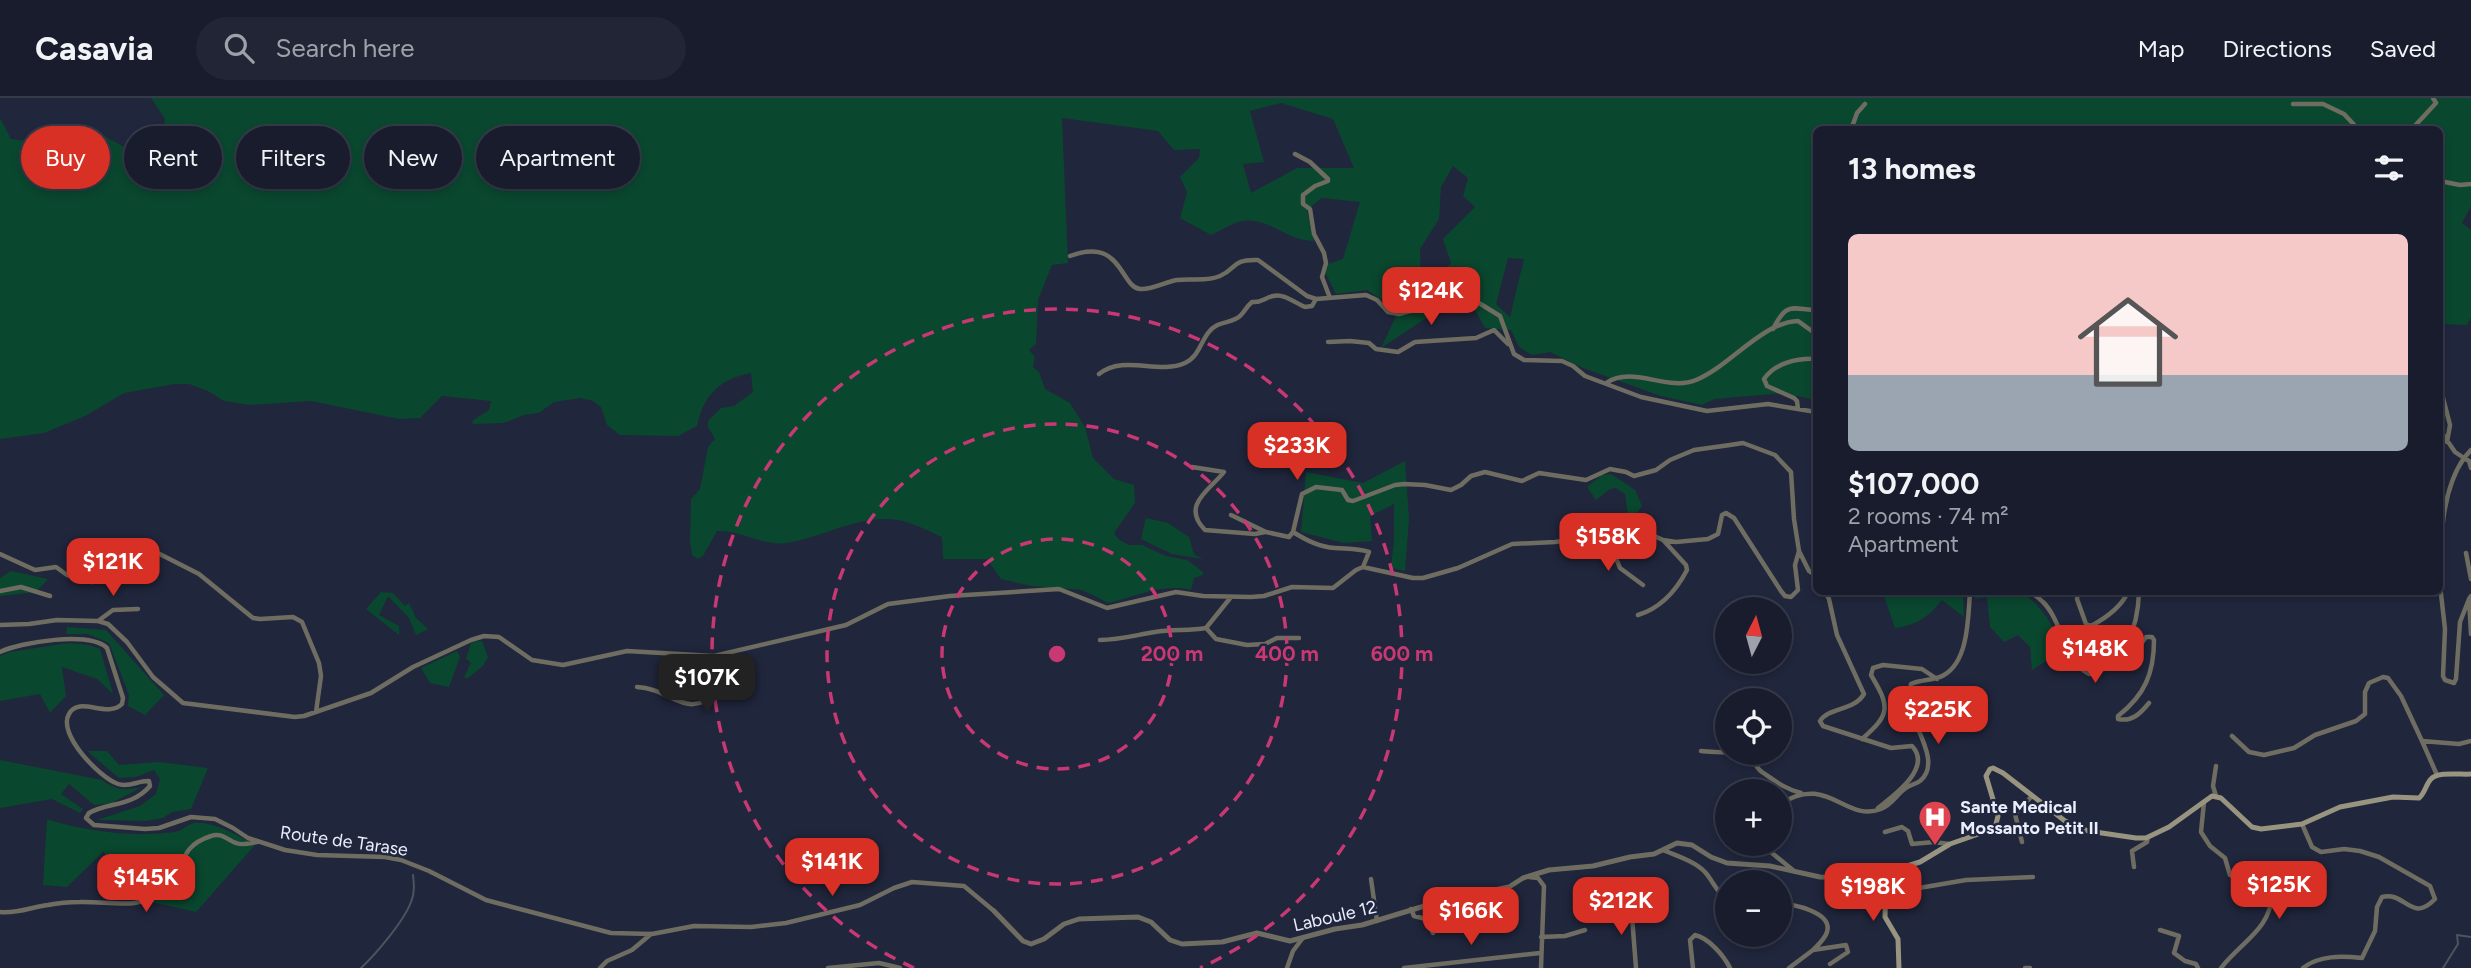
<!DOCTYPE html>
<html lang="en">
<head>
<meta charset="utf-8">
<style>
  :root { --surface:#181c2d; --page:#212535; --text:#f1f3f6; --muted:#9fa1aa; --line:#363a49; --accent:#d93025 }
  body { margin:0; font-family:Figtree,sans-serif; background:var(--page); color:var(--text); height:100vh; display:flex; flex-direction:column; font-size:26px; white-space:nowrap }
  * { box-sizing:border-box; margin:0 }
  p { font-size:23px; color:var(--muted) }
  .icon { flex:none; width:38px; height:38px; fill:none; stroke:currentColor; stroke-width:2; stroke-linecap:round; stroke-linejoin:round }
  .map { position:relative; flex:1; overflow:hidden }
  .side { position:absolute; left:1813px; top:28px; width:630px; height:469px; display:flex; flex-direction:column; background:var(--surface); border-radius:10px; box-shadow:0 4px 10px #0003,0 0 0 2px var(--line) }
  .side>* { flex:none }
  .banner { position:absolute; left:21px; top:28px; width:665px; height:63px; display:flex; gap:14px }
  .needle { width:46px; rotate:6deg }
  .buttons { position:absolute; left:1715px; top:499px; display:grid; gap:14px }
  .buttons a { display:grid; place-items:center; width:77px; height:77px; border-radius:50%; background:var(--surface); box-shadow:0 4px 10px #0003,0 0 0 2px var(--line); font-size:35px }
  .price { position:absolute; translate:-50% -60px; padding:0 16px; border-radius:14px; background:var(--accent); color:#fff; font-size:23px; line-height:46px; filter:drop-shadow(0 2px 4px #0008) }
  .price::after { content:''; position:absolute; left:50%; top:42px; width:21px; height:16px; margin-left:-10px; background:inherit; clip-path:polygon(0 0,100% 0,50% 100%) }
  .price.active { background:#222; color:#fff }
  ul { padding:0; list-style:none }
  li { display:grid; align-content:center; gap:14px; height:371px; padding:0 35px }
  li+li { border-top:2px solid var(--line) }
  li span { display:grid; place-items:center; height:217px; border-radius:10px; color:#555 }
  li>.icon { margin-inline-start:auto }
  span .icon { width:126px; height:126px; fill:#fffc; stroke-width:1 }
  li b { font-size:30px }
  h2 { display:flex; justify-content:space-between; align-items:center; height:84px; padding:0 35px; font-size:30px }
  .tag { padding:0 24px; border-radius:32px; background:var(--surface); box-shadow:0 4px 10px #0003,0 0 0 2px var(--line); font-size:24px; line-height:63px }
  .tag.active { background:var(--accent); color:#fff }
  header { display:flex; align-items:center; gap:42px; box-sizing:border-box; height:98px; padding:0 35px; background:var(--surface); border-bottom:2px solid var(--line) }
  header strong { font-size:33px }
  nav { display:flex; gap:38px; margin-inline-start:auto; font-size:24px }
  .search { width:490px; height:63px; background:var(--page); display:flex; align-items:center; gap:18px; box-sizing:border-box; padding:0 24px; border-radius:38px; color:var(--muted); font-size:26px }
  .map>svg:first-child { display:block }
</style>
</head>
<body>
<header>
<strong>Casavia</strong>
<div class="search"><svg class="icon" aria-label="search" viewBox="0 0 24 24"><circle cx="10" cy="10" r="6"/><path d="M15 15l6 6"/></svg>Search here</div>
<nav><a>Map</a><a>Directions</a><a>Saved</a></nav>
</header>
<div class="map">
<svg width="2471" height="870" viewBox="0 0 2471 870">
  <rect width="100%" height="100%" fill="#20263c"/>
  <path fill="#0a472f" fill-rule="evenodd" d="M 151,0 L 2471,0 L 2471,108 L 2462,125 L 2471,132 L 2471,219 L 2467,227 L 2440,226 L 2440,32 L 1816,32 L 1816,302 L 1782,295 L 1715,301 L 1702,307 L 1661,298 L 1583,270 L 1550,254 L 1532,257 L 1519,249 L 1511,232 L 1485,230 L 1475,212 L 1440,211 L 1381,250 L 1396,218 L 1396,211 L 1367,192 L 1336,196 L 1322,168 L 1343,161 L 1360,104 L 1321,100 L 1307,113 L 1314,143 C 1289,144 1269,119 1242,123 C 1232,125 1220,133 1211,137 L 1180,120 L 1187,94 L 1180,79 L 1199,60 L 1200,51 L 1174,52 L 1158,33 L 1062,20 L 1068,165 L 1052,167 L 1038,202 L 1036,246 L 1029,252 L 1035,259 L 1033,269 L 1039,274 L 1045,291 L 1070,305 L 1085,329 L 1093,360 L 1114,381 L 1134,387 L 1135,405 L 1114,435 L 1118,441 L 1129,447 L 1142,447 L 1166,458 L 1187,462 L 1203,474 L 1203,477 L 1194,480 L 1191,492 C 1162,485 1137,498 1109,505 L 1082,492 L 1031,488 L 1001,481 L 987,461 L 943,461 L 942,439 C 928,433 912,424 897,422 C 860,416 822,440 786,445 C 762,448 741,432 717,433 L 703,458 L 698,461 L 692,457 L 690,444 L 691,401 L 700,391 L 708,349 L 715,341 L 708,329 L 708,323 L 721,310 L 734,308 L 753,294 L 751,275 C 719,281 704,297 697,328 L 678,338 L 620,337 L 607,327 L 601,309 L 593,303 L 581,300 L 554,304 L 539,315 L 524,317 L 504,325 L 473,326 L 472,323 L 489,312 L 491,303 L 442,298 L 420,320 L 399,321 L 311,303 L 250,307 L 224,303 L 208,293 L 189,286 L 175,286 L 124,295 L 85,318 L 44,335 L 0,341 L 0,20 L 11,41 L 65,48 L 85,32 L 106,39 L 126,50 L 160,44 L 165,21 ZM 1281,5 L 1333,21 L 1354,70 L 1297,70 L 1251,95 L 1243,66 L 1264,64 L 1250,13 ZM 1453,68 L 1468,80 L 1463,98 L 1475,109 L 1443,141 L 1451,165 L 1434,185 L 1421,183 L 1420,151 L 1439,121 L 1441,89 ZM 1508,160 L 1524,161 L 1510,219 L 1496,206 Z
    M 1405,363 L 1409,421 L 1405,473 L 1391,470 L 1394,442 L 1394,406 L 1370,418 L 1372,443 L 1344,445 L 1301,434 L 1306,374 L 1363,385 Z
    M 1611,376 L 1635,392 L 1642,408 L 1635,418 L 1628,418 L 1625,396 L 1616,390 L 1610,391 L 1596,402 L 1587,389 L 1602,377 Z
    M 1146,420 L 1168,425 L 1189,439 L 1194,456 L 1203,461 L 1172,456 L 1141,441 Z
    M 11,473 L 48,481 L 36,494 L 0,498 L 0,480 Z
    M 381,494 L 393,495 L 405,508 L 409,505 L 416,520 L 428,531 L 416,537 L 409,520 L 388,498 L 379,517 L 399,528 L 399,537 L 366,511 Z
    M 1886,494 L 1963,494 L 1964,519 L 1942,502 C 1928,519 1918,527 1895,530 L 1884,498 Z
    M 1975,494 C 1988,493 2003,491 2015,494 C 2042,498 2061,545 2073,567 L 2065,570 L 2057,556 L 2032,572 L 2030,549 L 2018,537 L 2004,544 L 1990,529 L 1987,499 L 1975,501 Z
    M 67,529 L 106,532 L 164,597 L 145,617 L 128,608 L 129,597 L 109,545 L 88,536 L 66,536 Z
    M 478,543 L 482,543 L 488,559 L 483,568 L 468,580 L 464,579 L 471,565 L 466,561 L 471,545 Z
    M 68,545 L 89,547 L 100,551 L 113,596 L 97,581 L 62,569 L 66,598 L 50,615 L 40,596 L 0,603 L 0,558 L 10,554 Z
    M 457,553 L 460,559 L 449,589 L 430,585 L 421,570 Z
    M 87,653 L 107,653 L 119,667 L 159,664 L 208,670 L 191,711 L 172,714 L 163,720 L 146,723 L 97,722 L 140,708 L 156,696 L 160,681 L 154,672 L 136,679 L 119,680 Z
    M 0,662 L 102,682 C 116,692 125,693 142,689 L 112,705 L 94,707 L 69,686 L 61,696 L 83,711 L 80,715 L 52,701 L 0,710 Z
    M 47,721 C 87,734 132,739 175,734 C 182,733 188,726 194,725 C 213,723 239,738 255,747 L 196,814 L 116,796 L 104,753 L 67,789 L 43,787 Z"/>
  <g fill="none" stroke-linecap="round" stroke-linejoin="round">
    <path stroke="#4a555d" stroke-width="2" d="M 361,870 C 376,856 404,823 411,804 C 415,795 414,786 413,777
      M 2443,870 L 2458,846 L 2457,837 L 2471,839"/>
    <path stroke="#6f6d61" stroke-width="4.5" d="M 2293,6 L 2323,6 L 2344,16 L 2359,32
      M 1851,32 L 1857,15 L 1865,6
      M 2411,32 L 2436,5 L 2433,0
      M 1295,56 L 1310,64 L 1328,81 L 1328,83 L 1315,88 L 1303,97 L 1303,106 L 1310,111 L 1314,136 L 1324,155 L 1326,165 L 1322,179 L 1330,200
      M 2440,83 L 2460,87 L 2471,86
      M 1070,158 C 1122,138 1120,189 1140,191 C 1151,192 1165,184 1177,182 C 1191,180 1207,184 1220,178 C 1237,171 1231,161 1258,162 L 1307,198 L 1316,201 L 1366,197 L 1377,202 L 1388,214 L 1399,216 L 1448,203 L 1479,205 L 1500,218 L 1514,256 L 1524,262 L 1562,263 L 1573,268 L 1585,278 L 1641,299 L 1707,313 L 1768,306 L 1816,314
      M 1773,231 C 1787,203 1792,211 1816,212
      M 1328,244 L 1350,243 L 1369,245 L 1376,251 L 1398,254 L 1415,244 L 1476,240 L 1494,232 L 1508,246
      M 1099,276 C 1124,256 1158,277 1185,265 C 1198,259 1200,246 1208,235 C 1218,221 1232,227 1241,217 C 1245,213 1247,208 1252,204 C 1262,205 1264,200 1273,198 C 1284,195 1295,205 1305,209 L 1312,208 L 1316,201
      M 1606,285 C 1633,267 1667,294 1696,282 C 1729,269 1762,224 1798,223 L 1816,236
      M 2440,288 L 2450,327 L 2447,344
      M 1798,311 L 1797,303 L 1794,300 L 1767,288 L 1764,281 C 1775,265 1797,260 1816,261
      M 2440,332 L 2455,354 L 2464,360 L 2471,352
      M 1192,369 L 1224,374 C 1211,391 1180,407 1205,432 L 1255,436 L 1265,434
      M 1231,417 L 1266,434 L 1289,439 L 1293,434 C 1306,442 1319,449 1335,450 C 1348,451 1357,450 1369,454 L 1363,469
      M 1293,434 L 1302,396 L 1316,389 L 1342,392 L 1348,402 L 1353,403 L 1395,387 L 1404,386 L 1425,387 L 1451,392 L 1461,387 L 1471,378 L 1485,374 L 1522,383 L 1539,375 L 1586,382 L 1610,371 L 1626,374 L 1634,378 L 1656,372 L 1670,362 L 1694,352 L 1730,347 L 1743,345 L 1775,357 L 1791,374 L 1794,421 L 1799,453 L 1809,473 L 1816,478
      M 1604,438 L 1611,448 L 1620,470 L 1643,487
      M 2466,455 L 2471,481
      M 0,456 L 35,472 L 56,469 L 67,477 L 92,484 C 116,478 106,445 142,447 L 199,476 L 253,520 L 260,521 L 293,519 L 302,524 L 319,565 L 321,578 L 316,614
      M 2440,475 C 2441,437 2442,392 2464,360 L 2469,363 L 2471,370
      M 2440,487 L 2445,531 L 2443,578 L 2445,582 L 2454,585 L 2456,581 L 2460,524 L 2469,501
      M 0,493 L 21,489 L 50,498
      M 1825,494 L 1829,501 L 1837,537 L 1864,596 C 1854,613 1829,609 1820,623 L 1823,628 L 1891,650 L 1912,648 C 1933,670 1893,698 1878,710
      M 2029,494 C 2034,496 2039,500 2043,504 C 2061,521 2066,565 2089,576 C 2126,568 2138,527 2139,494
      M 2078,494 L 2077,501 L 2086,526 L 2091,528 C 2106,520 2121,509 2128,494
      M 2471,498 L 2469,501 L 2471,536
      M 1638,517 C 1661,510 1676,493 1687,472 L 1686,467 L 1664,443
      M 98,523 L 113,512 L 138,511
      M 0,527 L 29,526 L 57,522 L 98,523 L 108,526 L 127,544 L 153,579 L 183,605 L 295,619 L 304,618 L 371,595 L 413,569 L 471,542 L 484,538 L 499,539 L 532,562 L 563,567 L 627,553 L 714,558 L 846,527 L 888,506 L 950,498 L 1059,491 L 1107,510 L 1176,494 L 1203,498 L 1251,499 L 1264,498 L 1292,489 L 1333,490 L 1356,472 L 1363,469 L 1413,480 L 1423,480 L 1458,470 L 1512,446 L 1555,444 L 1628,435 L 1650,436 L 1663,442 L 1676,444 L 1708,441 L 1718,436 L 1722,417 L 1726,415 L 1734,420 L 1781,493 L 1785,498 L 1791,499 L 1798,492 L 1795,467 L 1799,453
      M 1206,530 L 1216,541 L 1247,547 L 1265,546 L 1277,540 L 1299,540
      M 1100,542 C 1119,542 1136,537 1155,534 C 1172,531 1189,533 1206,530 L 1231,499
      M 0,554 C 21,544 89,533 107,550 L 123,600 L 122,606 C 107,621 79,597 69,616 C 57,636 99,679 118,686 C 129,690 139,682 149,683 L 150,688 C 132,709 108,704 89,715 L 86,720 L 94,727 L 145,731 L 159,730 L 191,719 L 215,721 L 233,730 L 248,740 L 285,752 L 317,757 L 385,759 L 401,762 L 429,773 L 486,802 L 611,835 L 652,836 L 694,828 L 751,829 L 786,825 L 860,807 L 894,790 L 912,784 L 964,788 L 994,813
      M 2120,555 L 2130,561 L 2146,539 L 2152,539 L 2154,542 C 2154,575 2145,597 2118,618 L 2118,621 C 2132,624 2140,616 2149,605
      M 637,589 C 672,590 686,625 720,592 L 714,558
      M 2232,638 L 2249,654 L 2264,657 L 2294,650 L 2315,637 L 2356,623 L 2365,616 L 2365,594 L 2369,585 L 2383,579 L 2388,580 L 2401,598 L 2422,643
      M 1862,641 C 1891,616 1890,609 1871,577 L 1873,570 L 1883,567 L 1922,571 L 1937,581
      M 1701,653 C 1715,655 1739,653 1751,661 C 1755,664 1757,671 1762,674 C 1775,683 1785,691 1801,695
      M 2437,677 L 2422,643 L 2459,646 L 2471,643
      M 2216,698 L 2213,688 L 2216,668
      M 2204,704 L 2201,734 L 2210,748 L 2225,760 L 2230,777 L 2238,781 L 2253,783 L 2264,775
      M 1780,706 C 1828,675 1845,725 1881,711 C 1892,707 1897,696 1906,690 C 1910,687 1916,686 1920,683 C 1941,666 1916,632 1911,613 C 1909,604 1909,595 1911,586 C 1922,581 1934,583 1944,577 C 1969,563 1968,518 1970,494
      M 2302,726 L 2312,749 L 2321,754 L 2344,751 L 2360,753 L 2379,759 L 2430,788 L 2435,801 C 2411,826 2406,793 2382,799 L 2377,809 L 2375,833 L 2362,860 C 2342,858 2319,857 2303,870
      M 1885,734 L 1902,729 L 1908,733 L 1912,746 L 1934,744 L 1949,746
      M 2022,744 L 2015,716 L 2032,698
      M 1768,746 L 1772,755 L 1794,773
      M 1663,752 C 1677,758 1694,763 1705,774 C 1713,783 1717,795 1727,801
      M 2134,769 L 2132,753 L 2147,744 L 2148,739
      M 1529,779 L 1538,780 L 1544,788 L 1541,870
      M 1371,781 L 1377,823
      M 1886,787 L 1919,790 L 1966,782 L 2033,779
      M 1466,798 L 1489,832
      M 1631,806 L 1636,870
      M 1780,806 C 1793,806 1833,814 1827,834 C 1825,841 1818,847 1813,852
      M 1411,811 L 1414,818 L 1426,821 L 1433,835
      M 0,814 C 18,816 31,809 48,807 C 58,805 70,804 80,804 C 110,803 138,813 164,793 C 188,774 174,750 211,738 C 222,734 227,742 236,745 C 244,748 250,745 257,744
      M 2160,832 L 2179,838 L 2174,855 L 2185,863 L 2196,866 L 2198,870
      M 1541,839 L 1565,838 L 1585,832
      M 600,870 L 607,863 L 632,852 L 651,836
      M 828,870 L 879,865 L 900,870
      M 1287,870 L 1293,853 L 1302,841
      M 1404,870 L 1540,855
      M 1693,870 L 1690,842 L 1695,837 C 1709,840 1724,858 1730,870
      M 1789,870 L 1813,852 L 1846,847 L 1848,854 L 1830,866
      M 2025,870 L 2030,870
      M 2221,870 C 2241,844 2271,831 2272,796 L 2266,792 L 2254,797"/>
    <path stroke="#6f6d61" stroke-width="5" d="M 994,813 L 1023,843 L 1031,846 L 1044,841 L 1064,826 L 1079,821 L 1138,819 L 1151,824 L 1170,842 L 1182,846 L 1222,844 L 1257,835 L 1290,843 L 1335,831 L 1362,827 L 1441,803 L 1509,789 L 1523,780 L 1549,772 L 1593,768 L 1630,759 L 1654,756 L 1677,745 L 1692,747 L 1711,759 L 1727,765 L 1770,768 L 1820,779 L 1848,780 L 1886,778"/>
    <path stroke="#989480" stroke-width="5" d="M 1899,870 L 1898,841 L 1885,819 L 1886,778 L 1894,772 L 1920,764 L 1950,746 L 1990,732 L 1996,726 L 1998,718 L 1986,678 L 1990,671 L 1993,670 L 2003,675 L 2065,723 L 2088,733 L 2136,740 L 2146,740 L 2169,729 L 2212,698 L 2221,700 L 2252,729 L 2261,731 L 2302,726 L 2340,709 L 2393,699 L 2419,700 C 2425,695 2426,686 2431,681 C 2438,673 2461,677 2471,676"/>
  </g>
  <g fill="none" stroke="#c83873" stroke-width="3.5" stroke-dasharray="12 9">
    <circle cx="1057" cy="556" r="115"/>
    <circle cx="1057" cy="556" r="230"/>
    <path d="M914 870A345 345 0 1 1 1200 870"/>
  </g>
  <defs>
    <symbol id="hospital-pin" viewBox="-11 -11 22 30"><path d="M0 17L-7.5 6A9.5 9.5 0 1 1 7.5 6Z" fill="#e0444e" stroke="#20263c"/><path d="M-5-5h3v3.5h4V-5h3V5h-3V1.5h-4V5h-3Z" fill="#fff"/></symbol>
  </defs>
  <g fill-rule="evenodd">
    <use href="#hospital-pin" x="1916" y="700" width="38" height="52"/>
  </g>
  <g text-anchor="middle" stroke-width="5" stroke-linejoin="round" paint-order="stroke">
    <g font-size="18" font-weight="bold" fill="#eaeefd" stroke="#20263c" text-anchor="start">
      <text x="1960" y="715">Sante Medical<tspan x="1960" dy="21">Mossanto Petit II</tspan></text>
    </g>
    <g font-size="18" fill="#eaeefd" stroke="#20263c">
      <text transform="translate(344 743) rotate(8)" y="6">Route de Tarase</text>
      <text transform="translate(1335 818) rotate(-13)" y="6">Laboule 12</text>
    </g>
  </g>
  <circle cx="1057" cy="556" r="10" fill="#c83873" stroke="#20263c" stroke-width="3.5"/>
  <g font-size="21" text-anchor="middle" font-weight="bold" fill="#c83873" stroke="#20263c" stroke-width="5" stroke-linejoin="round" paint-order="stroke">
    <text x="1172" y="563">200 m</text>
    <text x="1287" y="563">400 m</text>
    <text x="1402" y="563">600 m</text>
  </g>
</svg>
<div class="buttons">
<a><svg class="needle" viewBox="-14 -14 28 28"><path d="M0-13l5 13h-10z" fill="#e53935"/><path d="M0 13l5-13h-10z" fill="#9fa1aa"/></svg></a>
<a><svg class="icon" aria-label="locate" viewBox="0 0 24 24"><circle cx="12" cy="12" r="6"/><path d="M12 2v4M12 18v4M2 12h4M18 12h4"/></svg></a>
<a>+</a>
<a>−</a>
</div>
<b class="price" style="left:1431px;top:229px">$124K</b>
<b class="price" style="left:1297px;top:384px">$233K</b>
<b class="price" style="left:1608px;top:475px">$158K</b>
<b class="price" style="left:113px;top:500px">$121K</b>
<b class="price" style="left:2095px;top:587px">$148K</b>
<b class="price active" style="left:707px;top:616px">$107K</b>
<b class="price" style="left:1938px;top:648px">$225K</b>
<b class="price" style="left:832px;top:800px">$141K</b>
<b class="price" style="left:146px;top:816px">$145K</b>
<b class="price" style="left:2279px;top:823px">$125K</b>
<b class="price" style="left:1873px;top:825px">$198K</b>
<b class="price" style="left:1621px;top:839px">$212K</b>
<b class="price" style="left:1471px;top:849px">$166K</b>
<div class="banner">
<a class="tag active">Buy</a>
<a class="tag">Rent</a>
<a class="tag">Filters</a>
<a class="tag">New</a>
<a class="tag">Apartment</a>
</div>
<section class="side">
<h2>13 homes<svg class="icon" aria-label="filters" viewBox="0 0 24 24"><path d="M4 7h16M4 17h16"/><circle cx="9" cy="7" r="2"/><circle cx="15" cy="17" r="2"/></svg></h2>
<ul>
<li><span style="background:linear-gradient(#f6c9c9 65%,#9aa5b1 0)"><svg class="icon" aria-label="home" viewBox="0 0 24 24"><path d="M3 11l9-7 9 7M6 9v11h12V9"/></svg></span><div><b>$107,000</b><p>2 rooms · 74 m²</p><p>Apartment</p></div></li>
</ul>
</section>
</div>
</body>
</html>
